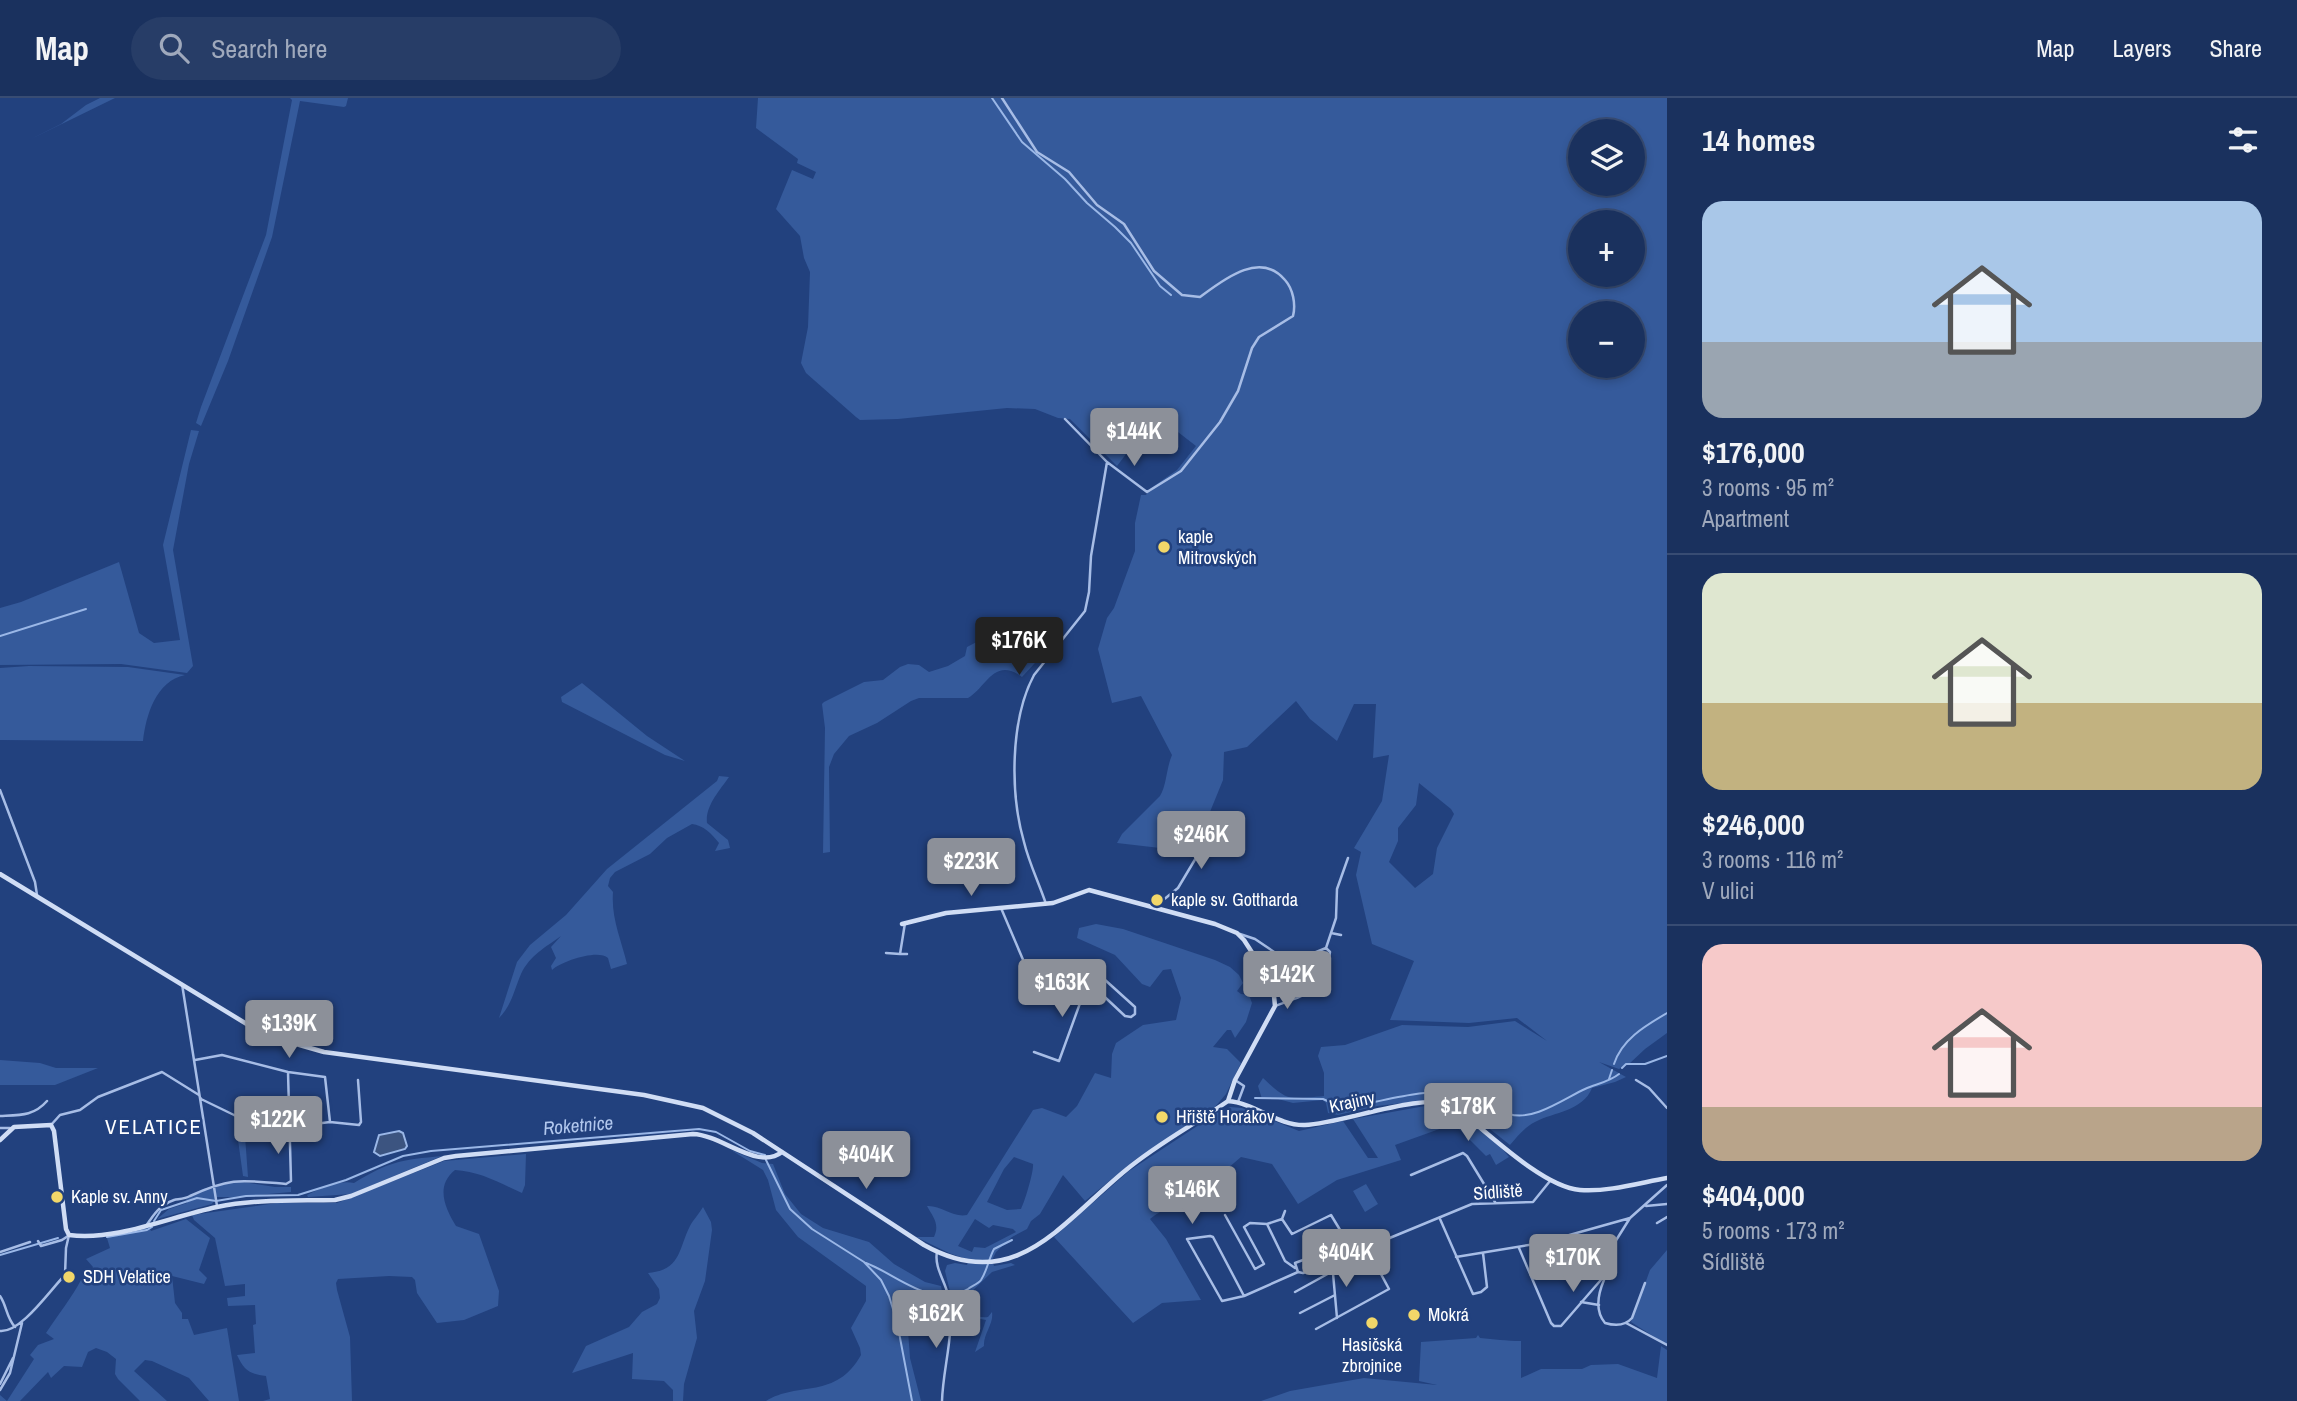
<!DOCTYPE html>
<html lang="en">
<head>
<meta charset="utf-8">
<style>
  :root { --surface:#1a315e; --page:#273d67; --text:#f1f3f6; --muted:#9fa9bc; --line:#384c73; --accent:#8c9099 }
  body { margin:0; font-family:"Archivo Narrow",sans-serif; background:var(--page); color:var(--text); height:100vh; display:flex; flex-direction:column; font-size:26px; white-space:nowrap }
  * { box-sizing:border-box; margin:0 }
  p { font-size:23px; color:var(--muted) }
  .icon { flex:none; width:38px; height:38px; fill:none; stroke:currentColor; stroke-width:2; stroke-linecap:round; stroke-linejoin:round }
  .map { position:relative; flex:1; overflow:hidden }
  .side { display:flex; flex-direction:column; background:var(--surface); width:630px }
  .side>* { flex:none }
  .controls { position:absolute; left:1568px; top:21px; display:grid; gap:14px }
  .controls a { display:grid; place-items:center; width:77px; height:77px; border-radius:50%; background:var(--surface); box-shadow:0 4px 10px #0003,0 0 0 2px var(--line); font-size:35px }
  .price { position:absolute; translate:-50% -60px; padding:0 16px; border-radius:7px; background:var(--accent); color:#fff; font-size:23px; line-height:46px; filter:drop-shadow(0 2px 4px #0008) }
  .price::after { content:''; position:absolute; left:50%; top:42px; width:21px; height:16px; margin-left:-10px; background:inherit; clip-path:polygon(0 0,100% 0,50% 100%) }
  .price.current { background:#222; color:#fff }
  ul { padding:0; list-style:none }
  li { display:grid; align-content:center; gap:14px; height:371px; padding:0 35px }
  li+li { border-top:2px solid var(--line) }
  li span { display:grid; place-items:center; height:217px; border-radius:21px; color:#555 }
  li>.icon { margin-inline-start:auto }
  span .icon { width:126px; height:126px; fill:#fffc; stroke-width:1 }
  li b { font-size:30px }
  h2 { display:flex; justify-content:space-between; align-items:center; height:84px; padding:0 35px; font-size:30px }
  header { display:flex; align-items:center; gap:42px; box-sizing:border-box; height:98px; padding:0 35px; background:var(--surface); border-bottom:2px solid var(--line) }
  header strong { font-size:33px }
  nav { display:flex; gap:38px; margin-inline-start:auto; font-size:24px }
  .search { width:490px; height:63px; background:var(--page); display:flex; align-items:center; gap:18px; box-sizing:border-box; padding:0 24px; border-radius:38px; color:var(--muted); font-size:26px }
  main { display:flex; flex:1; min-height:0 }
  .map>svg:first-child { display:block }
</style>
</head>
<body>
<header>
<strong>Map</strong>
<div class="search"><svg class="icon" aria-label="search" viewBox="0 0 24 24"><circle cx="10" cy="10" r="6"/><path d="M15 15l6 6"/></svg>Search here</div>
<nav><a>Map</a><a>Layers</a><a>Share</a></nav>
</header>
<main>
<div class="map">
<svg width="1667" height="1303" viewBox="0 0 1667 1303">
  <rect width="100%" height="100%" fill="#22417e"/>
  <path fill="#355a9b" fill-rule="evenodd" d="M 100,0 L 115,0 L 29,42 L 61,26 L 86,7 Z
    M 290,0 L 348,0 L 346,8 L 344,9 L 300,3 L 272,139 L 228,263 L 201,328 L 196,325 L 201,309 L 266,137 L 292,2 Z
    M 758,0 L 1667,0 L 1667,935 L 1645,951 L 1629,966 L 1619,971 L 1599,964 L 1626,979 L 1615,984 L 1592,990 C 1583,1013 1554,1014 1535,1024 C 1525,1029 1517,1039 1510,1047 L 1457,1005 L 1446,1000 L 1377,1008 L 1338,1017 L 1328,1015 L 1326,1005 L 1323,1002 L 1293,1005 L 1278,1001 L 1262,1001 L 1258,988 L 1263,980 C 1289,1005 1290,1001 1324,998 L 1324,975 L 1318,958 L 1321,949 L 1345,947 L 1402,927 L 1468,929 L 1515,923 L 1547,943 L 1517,920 L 1469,925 L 1390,922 L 1414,863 L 1372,846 L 1356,777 L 1361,754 L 1354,750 L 1382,703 L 1389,657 L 1373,660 L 1376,606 L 1354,606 L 1337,643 L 1310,621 L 1296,603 L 1247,649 L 1224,654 L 1223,682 L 1203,731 L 1188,737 L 1183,747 L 1160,750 L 1117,745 L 1122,736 L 1160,698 C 1167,686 1166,671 1172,657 L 1141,598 L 1112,605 L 1098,551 L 1107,520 L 1114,510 L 1135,453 L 1135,425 L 1141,397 L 1146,397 L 1151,390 L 1177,372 L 1196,348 L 1156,317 L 1117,368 L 1070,321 L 1058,320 L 1035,311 L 1007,310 L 898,321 L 860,322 L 856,319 L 806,275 L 801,265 L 808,229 L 810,174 L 804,160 L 800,138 L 776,111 L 792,72 L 813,81 L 816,74 L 797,65 L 798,61 L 756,30 ZM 1580,33 L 1633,33 L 1633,86 L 1580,86 ZM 1580,124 L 1633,124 L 1633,177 L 1580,177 ZM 1580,215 L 1633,215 L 1633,268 L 1580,268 ZM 1419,685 L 1451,711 L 1454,716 L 1437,750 L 1433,776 L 1415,790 L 1389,764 L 1398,743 L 1398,730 L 1416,707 Z
    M 191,332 L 199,333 L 189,366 L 173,452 L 193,568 L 187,575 L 121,566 L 0,567 L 0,510 L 21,504 L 119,464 L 139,535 L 154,545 L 180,542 L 163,447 Z
    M 1030,532 L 1046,534 L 1059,539 L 1022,579 C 994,558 986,590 968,600 L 919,600 L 911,603 L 877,625 L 849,638 L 834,656 L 829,669 L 830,754 L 823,755 L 825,630 L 822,606 L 824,604 L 864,584 L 883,582 L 900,569 L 908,566 L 919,567 L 929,574 L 948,568 L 965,558 L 967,549 L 988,538 L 992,540 L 1002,534 Z
    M 29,568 L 128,569 L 185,577 C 156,583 146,617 143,643 L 0,642 L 0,570 Z
    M 582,585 L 647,638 L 685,663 L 665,657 L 562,604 L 561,599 Z
    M 719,678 L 729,679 C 720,692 705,708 707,725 L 728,742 L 730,750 L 715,753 L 719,745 C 712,736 703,727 692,726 L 667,740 L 650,756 L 615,774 L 610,780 L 608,788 L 613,794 C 611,820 621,841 627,866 L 611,871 L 608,860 C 598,851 562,863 552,872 L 551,868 L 556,860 L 551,849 L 561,838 C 546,849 530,857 521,876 C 514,892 512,907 499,920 L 517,864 L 530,847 L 566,817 L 607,771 L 717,683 Z
    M 1096,826 L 1123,831 L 1215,862 L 1230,869 L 1239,877 L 1243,885 L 1237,893 L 1241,896 L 1249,897 L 1252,905 L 1246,924 L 1235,940 L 1231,932 L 1227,932 L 1213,949 L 1227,951 L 1241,965 L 1226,996 L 1215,1009 L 1136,1061 L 1085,1103 L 1063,1077 L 1040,1116 L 1031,1123 L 1027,1131 L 1012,1139 L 996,1154 L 992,1162 L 994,1168 L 1011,1165 L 1015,1167 L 992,1174 L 969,1196 L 961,1200 L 962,1214 C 968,1217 981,1220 988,1219 L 992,1214 C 994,1226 983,1236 984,1248 L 975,1254 L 986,1222 L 959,1217 L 956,1239 L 955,1214 L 945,1173 L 947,1167 L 955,1165 L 967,1167 L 969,1162 L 949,1155 L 916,1139 L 934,1139 C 940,1126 933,1119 927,1108 C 941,1107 953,1120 967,1117 L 1033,1012 L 1042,1010 L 1066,1019 L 1077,1008 L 1095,975 L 1111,980 L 1112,956 L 1116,945 L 1143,927 L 1176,922 L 1181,900 L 1171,871 L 1163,872 L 1150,889 L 1142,886 L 1115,857 L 1077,840 L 1079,830 ZM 1014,1059 L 1033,1066 C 1034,1073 1025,1103 1021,1111 L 1007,1112 L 987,1104 L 1004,1071 ZM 975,1121 L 989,1130 L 993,1127 L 1013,1131 L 1016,1134 L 985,1150 L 974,1149 L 972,1154 L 958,1148 Z
    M 0,962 L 40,965 L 56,970 L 98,970 L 55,987 L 0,987 Z
    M 1436,1006 C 1463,1011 1492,1037 1509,1059 L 1496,1067 L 1490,1056 L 1486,1058 L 1447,1019 L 1445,1029 L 1395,1047 L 1401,1062 L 1337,1082 L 1298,1106 L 1272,1066 L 1241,1059 L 1207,1088 L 1206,1086 C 1200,1089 1197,1094 1192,1097 C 1178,1107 1163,1110 1150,1121 L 1166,1141 L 1201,1202 L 1162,1205 L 1133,1225 L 1054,1139 L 1129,1073 L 1220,1013 L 1230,1009 L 1242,1010 L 1299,1033 L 1343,1023 L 1368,1060 L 1378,1060 L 1353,1021 Z
    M 235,1020 L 244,1024 L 248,1079 L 243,1078 Z
    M 731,1052 L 762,1065 L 773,1066 L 785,1096 L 801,1116 L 823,1130 L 869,1144 L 894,1166 L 925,1184 L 941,1188 L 945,1208 L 921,1208 L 908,1215 L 907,1219 L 910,1260 L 921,1303 L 766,1303 C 798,1283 836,1302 861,1257 L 860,1250 L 851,1230 L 866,1203 L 866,1188 L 798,1139 L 776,1112 L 768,1082 L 763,1072 Z
    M 526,1056 L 525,1087 L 522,1095 C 500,1085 479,1073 455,1072 C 435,1088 445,1110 456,1128 L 479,1136 L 499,1193 L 498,1208 L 464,1222 L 437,1225 L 417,1195 L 415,1182 L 412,1179 L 389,1178 L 338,1181 L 336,1185 L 337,1192 L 350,1239 L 352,1303 L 263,1303 L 270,1301 L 266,1278 C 249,1276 244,1272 237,1257 L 255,1255 L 253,1227 L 256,1226 L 255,1207 L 228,1208 L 227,1200 L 245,1198 L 245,1186 L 225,1188 L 215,1140 L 194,1122 L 192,1117 L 277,1105 L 337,1105 L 444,1063 Z
    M 442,1058 L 351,1096 L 308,1099 L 307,1097 C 321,1090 339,1082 354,1085 C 390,1063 401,1062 442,1058 Z
    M 236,1083 L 275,1089 L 291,1089 L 291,1094 L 233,1099 L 216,1099 L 212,1106 L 157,1121 L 169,1111 L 187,1105 L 186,1100 L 203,1091 Z
    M 1366,1086 L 1378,1106 L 1365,1114 L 1353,1093 Z
    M 703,1109 L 711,1124 L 712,1132 L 705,1183 L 694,1213 L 697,1240 L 684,1286 L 683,1303 L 673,1303 L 673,1292 L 664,1283 L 632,1281 L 633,1255 L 572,1275 L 586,1248 L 629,1229 L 642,1214 L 657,1206 L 660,1200 L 659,1191 L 648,1175 C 681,1172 678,1152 690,1128 C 693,1122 699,1116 703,1109 Z
    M 186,1121 L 210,1140 L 199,1172 L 207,1180 L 204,1186 L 172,1178 L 175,1205 L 182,1215 L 182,1221 L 188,1221 L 194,1237 L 227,1230 L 239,1303 L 209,1303 L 189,1280 L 152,1263 L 145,1262 L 134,1273 L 167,1303 L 140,1303 L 118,1281 L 115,1276 L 116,1261 L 107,1254 L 96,1250 L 88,1254 L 82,1269 L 64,1268 L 51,1280 L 48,1274 L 20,1303 L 0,1303 L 0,1297 L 7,1303 L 34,1261 L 30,1257 L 38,1247 L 54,1241 L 46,1235 C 58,1217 72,1199 81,1182 L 87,1183 L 93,1169 L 86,1161 L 110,1150 L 106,1137 L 149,1129 L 151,1133 Z
    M 1667,1152 L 1667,1247 L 1631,1224 L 1650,1172 Z
    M 1478,1237 L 1480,1240 C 1494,1241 1506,1243 1521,1243 L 1521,1280 L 1541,1271 L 1582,1271 L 1591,1267 L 1618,1266 L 1657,1280 L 1661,1248 L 1667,1252 L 1667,1303 L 1261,1303 L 1290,1293 L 1364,1280 L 1437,1287 L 1419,1283 L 1421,1244 L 1476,1240 Z"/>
  <path fill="#3c5480" stroke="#9ab7e7" stroke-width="2" d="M 399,1033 L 403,1035 L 407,1048 L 405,1051 L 380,1058 L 374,1054 L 379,1037 Z"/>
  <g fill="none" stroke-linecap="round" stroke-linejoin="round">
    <path stroke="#9ab7e7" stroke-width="2" d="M 992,0 L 1022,44 L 1065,81 L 1087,105 L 1115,129 L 1131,145 L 1160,188 L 1171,197
      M 0,538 L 86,511
      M 1614,966 C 1622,941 1645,928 1667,915
      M 1622,970 L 1626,966 L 1645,966 L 1667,958
      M 1609,981 L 1612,972
      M 1255,1000 L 1323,1001 L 1332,1005 L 1338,1012 C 1375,1005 1417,991 1455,995 C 1476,997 1490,1010 1509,1016 C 1533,1024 1565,1000 1585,991 C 1596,986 1609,984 1619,976
      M 766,1062 L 790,1111 L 812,1131 L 864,1164 L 881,1182 L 889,1198 L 897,1224 L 912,1303
      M 154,1123 L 161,1112 L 197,1100 L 216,1103 L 246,1098 L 298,1097 L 346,1082 L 403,1058 L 431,1053 L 699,1031 L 716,1034 L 750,1053 L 765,1057
      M 107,1139 L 147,1132 L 152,1129
      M 0,1157 L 58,1140
      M 866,1165 C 898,1177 932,1212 968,1191 C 972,1188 978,1186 981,1182 C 987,1173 989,1160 994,1151 L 1012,1142"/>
    <path stroke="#a7bde6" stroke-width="2.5" d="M 1002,0 L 1037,54 L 1069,74 L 1097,107 L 1124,126 L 1154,173 L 1182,197 L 1200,199 C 1223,182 1260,152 1285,182 C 1293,191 1296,206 1293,218 L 1259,239 L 1252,250 L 1238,293 L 1220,324 L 1181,373 L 1147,394 L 1107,364 L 1065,321
      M 0,692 L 35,784 L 37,797
      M 1046,806 C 1039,785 1029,765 1024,744 C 1010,696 1010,622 1034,577 L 1085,513 L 1089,494 L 1091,458 L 1107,364
      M 1001,810 L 1024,864 L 1093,888 L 1125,918 L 1131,919 L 1135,916 L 1135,909 L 1104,881 L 1097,882 L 1093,888
      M 1159,810 L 1162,803 L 1178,790 L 1209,738 L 1207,733
      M 1331,835 L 1341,837
      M 1240,836 L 1255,841 L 1286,862 L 1299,861 L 1326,850 L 1336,820 L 1337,791 L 1348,760
      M 886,855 L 900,856 L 905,825
      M 900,856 L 907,856
      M 182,886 L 217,1108
      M 1275,908 C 1308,896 1325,893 1330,854 L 1326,850
      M 1034,954 L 1059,963 L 1087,886
      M 195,962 L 222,957 L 288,974 L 325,979 L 330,1024
      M 1235,982 L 1244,988 L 1238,1004
      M 1636,982 L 1649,990 L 1667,1010
      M 0,1018 C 20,1017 34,1018 47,1003
      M 51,1027 L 60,1017 L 80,1012 L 98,999 L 162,974 L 199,997 L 201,1001 L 234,1017 L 267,1028 L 291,1029 L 330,1024 L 359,1027 L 361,1024 L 358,982
      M 0,1030 L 10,1030
      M 1411,1077 L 1463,1055 L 1467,1058 L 1495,1104
      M 1646,1108 L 1667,1106
      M 1225,1117 L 1255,1171 L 1264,1166 L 1244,1129 L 1250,1125 L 1267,1126
      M 1282,1121 L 1285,1113
      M 1440,1121 L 1473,1196 L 1481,1194 L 1487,1189 L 1483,1155
      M 1657,1125 L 1667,1119
      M 146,1128 C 154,1116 160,1107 174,1102 C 179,1101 185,1101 190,1098 C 231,1079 242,1082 286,1086 L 291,1083 L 288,974
      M 38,1143 L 41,1148 L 62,1142 L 68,1138
      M 1519,1150 L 1551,1225 L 1554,1228 L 1561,1228 L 1606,1176 L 1615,1144 L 1630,1120 L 1667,1087
      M 0,1154 L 30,1144
      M 937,1154 C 934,1169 945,1183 948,1197 C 956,1232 943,1268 942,1303
      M 1456,1159 L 1541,1145 L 1630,1120
      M 1332,1164 L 1337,1220
      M 1295,1170 L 1285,1163 L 1267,1126 L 1282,1121 L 1292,1136 L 1331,1117 L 1354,1155
      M 1317,1170 L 1303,1162 L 1295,1165 L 1298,1174 L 1303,1175 L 1317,1170 L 1472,1106 L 1533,1104 L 1550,1083
      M 1604,1182 C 1598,1196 1595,1213 1605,1225 C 1615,1228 1625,1228 1632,1220 L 1645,1185
      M 1295,1194 L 1333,1173
      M 0,1198 C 7,1208 6,1219 15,1229
      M 1244,1198 L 1213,1139 L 1210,1138 L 1187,1141 L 1222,1203 L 1244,1198 L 1298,1174
      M 1581,1204 L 1599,1207
      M 1300,1215 L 1335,1197
      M 1626,1225 L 1667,1247
      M 1316,1231 L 1389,1191 L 1367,1150
      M 0,1233 C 21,1235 50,1192 65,1177 L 66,1150 L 69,1137
      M 0,1286 L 13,1260
      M 0,1292 L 10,1275 L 22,1225"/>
    <path stroke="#d0ddf5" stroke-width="4.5" d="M 0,776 L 250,928 L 282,942 L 324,954 L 644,997 L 703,1010 L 753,1035 L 924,1147 C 1015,1198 1061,1125 1126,1072 C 1157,1046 1195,1026 1228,1003
      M 902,826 L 946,815 L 1053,805 L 1089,792 L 1215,826 L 1237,835 L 1244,842 L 1262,870 L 1274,898 L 1275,908 L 1235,982 L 1228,1003
      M 1228,1003 C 1255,1005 1278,1028 1305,1027 C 1342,1026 1423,993 1454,1008 C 1485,1032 1542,1089 1580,1092 C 1609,1094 1639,1085 1667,1080
      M 0,1042 L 14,1029 L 51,1027 L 54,1033 L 66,1131 L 69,1137 C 118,1143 169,1119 217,1109 C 255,1101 296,1103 335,1102 L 351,1098 L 444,1060 L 456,1058 L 693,1036 C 722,1037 758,1073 782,1054"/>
  </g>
  <g fill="#f2d769" stroke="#22417e" stroke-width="2.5">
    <circle cx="1164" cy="449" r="7"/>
    <circle cx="1157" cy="802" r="7"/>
    <circle cx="1162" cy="1019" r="7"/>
    <circle cx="57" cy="1099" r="7"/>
    <circle cx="69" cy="1179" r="7"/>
    <circle cx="1414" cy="1217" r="7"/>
    <circle cx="1372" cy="1225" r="7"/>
  </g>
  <g text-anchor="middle" stroke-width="5" stroke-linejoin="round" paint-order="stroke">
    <g font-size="18" fill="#fff" stroke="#22417e" text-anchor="start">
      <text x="1178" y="445">kaple<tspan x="1178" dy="21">Mitrovských</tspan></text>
      <text x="1171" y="808">kaple sv. Gottharda</text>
      <text x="1176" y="1025">Hřiště Horákov</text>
      <text x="71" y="1105">Kaple sv. Anny</text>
      <text x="83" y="1185">SDH Velatice</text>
      <text x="1428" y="1223">Mokrá</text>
      <text x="1372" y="1253" text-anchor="middle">Hasičská<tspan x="1372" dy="21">zbrojnice</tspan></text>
    </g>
    <g font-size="18" fill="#fff" stroke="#22417e">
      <text transform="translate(1352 1004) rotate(-12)" y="6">Krajiny</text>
      <text transform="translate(1498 1094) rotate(-4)" y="6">Sídliště</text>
    </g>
    <g font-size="19" font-style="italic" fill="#b2c8ee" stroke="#22417e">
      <text transform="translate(578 1027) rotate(-5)" y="7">Roketnice</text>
    </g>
    <g font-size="21" letter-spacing="2" fill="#fff" stroke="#22417e">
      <text x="154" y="1036">VELATICE</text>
    </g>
  </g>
</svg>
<div class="controls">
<a><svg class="icon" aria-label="layers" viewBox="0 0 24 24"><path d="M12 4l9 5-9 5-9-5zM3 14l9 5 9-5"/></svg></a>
<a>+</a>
<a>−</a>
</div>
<b class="price" style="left:1134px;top:370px">$144K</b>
<b class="price current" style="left:1019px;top:579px">$176K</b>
<b class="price" style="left:1201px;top:773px">$246K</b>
<b class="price" style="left:971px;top:800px">$223K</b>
<b class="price" style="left:1287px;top:913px">$142K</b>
<b class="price" style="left:1062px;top:921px">$163K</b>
<b class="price" style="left:289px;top:962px">$139K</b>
<b class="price" style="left:1468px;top:1045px">$178K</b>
<b class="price" style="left:278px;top:1058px">$122K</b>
<b class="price" style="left:866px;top:1093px">$404K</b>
<b class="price" style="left:1192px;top:1128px">$146K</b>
<b class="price" style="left:1346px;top:1191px">$404K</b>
<b class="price" style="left:1573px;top:1196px">$170K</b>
<b class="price" style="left:936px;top:1252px">$162K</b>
</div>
<section class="side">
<h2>14 homes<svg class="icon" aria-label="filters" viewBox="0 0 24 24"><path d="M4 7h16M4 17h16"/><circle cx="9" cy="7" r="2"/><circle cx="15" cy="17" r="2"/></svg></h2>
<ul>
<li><span style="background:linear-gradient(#a9c7e8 65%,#9aa5b1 0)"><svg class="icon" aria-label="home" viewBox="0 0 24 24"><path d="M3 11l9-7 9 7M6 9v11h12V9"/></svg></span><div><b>$176,000</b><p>3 rooms · 95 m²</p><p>Apartment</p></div></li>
<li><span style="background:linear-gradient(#dfe7d0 60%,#c2b280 0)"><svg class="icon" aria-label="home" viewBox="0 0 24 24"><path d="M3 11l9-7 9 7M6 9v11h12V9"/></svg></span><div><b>$246,000</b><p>3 rooms · 116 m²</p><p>V ulici</p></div></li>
<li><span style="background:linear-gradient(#f6c9c9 75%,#b9a48a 0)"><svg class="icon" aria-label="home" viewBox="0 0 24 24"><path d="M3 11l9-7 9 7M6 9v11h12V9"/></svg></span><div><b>$404,000</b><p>5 rooms · 173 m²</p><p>Sídliště</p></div></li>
</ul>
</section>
</main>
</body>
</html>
